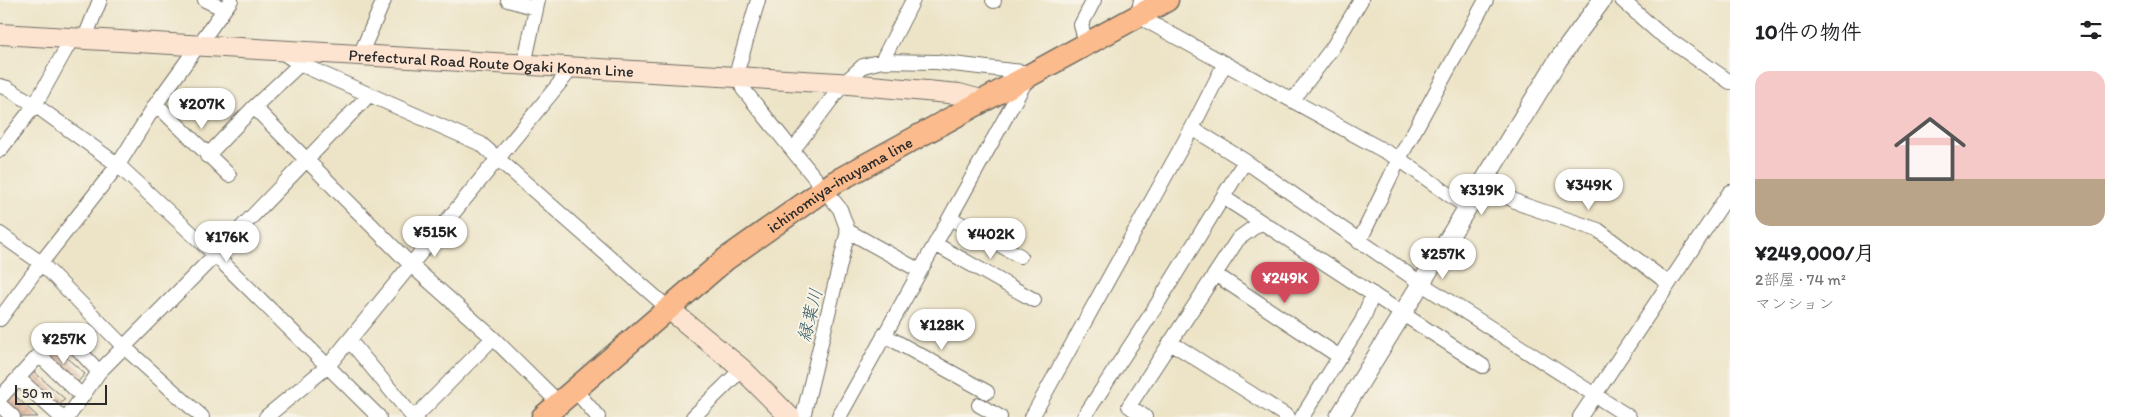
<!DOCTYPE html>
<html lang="ja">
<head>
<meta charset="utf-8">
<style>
  :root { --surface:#fff; --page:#f2f2f2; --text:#202124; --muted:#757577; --line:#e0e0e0; --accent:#d1495b }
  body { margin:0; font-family:Itim,"Klee One",sans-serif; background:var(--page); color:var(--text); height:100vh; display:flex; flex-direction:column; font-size:19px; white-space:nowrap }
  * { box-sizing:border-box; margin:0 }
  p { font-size:16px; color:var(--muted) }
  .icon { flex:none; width:28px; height:28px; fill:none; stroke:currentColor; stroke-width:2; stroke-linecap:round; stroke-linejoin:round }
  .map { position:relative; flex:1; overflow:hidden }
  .side { display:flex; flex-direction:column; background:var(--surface); width:400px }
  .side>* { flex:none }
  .scale { position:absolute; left:15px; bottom:12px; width:92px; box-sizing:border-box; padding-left:5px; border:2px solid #2b2b2b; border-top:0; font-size:14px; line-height:18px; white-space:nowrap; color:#2b2b2b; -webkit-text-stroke:4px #f7f3e8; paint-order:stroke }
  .price { position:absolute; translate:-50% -42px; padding:0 11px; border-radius:18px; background:#fff; color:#222; font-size:16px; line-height:32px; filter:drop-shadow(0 1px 2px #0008) }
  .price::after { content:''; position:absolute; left:50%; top:30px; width:15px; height:11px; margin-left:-8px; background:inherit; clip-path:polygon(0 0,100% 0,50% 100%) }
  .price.active { background:var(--accent); color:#fff }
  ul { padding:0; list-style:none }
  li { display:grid; align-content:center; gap:10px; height:265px; padding:0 25px }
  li+li { border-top:1px solid var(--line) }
  li span { display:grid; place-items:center; height:155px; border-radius:15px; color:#555 }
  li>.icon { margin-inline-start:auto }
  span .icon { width:90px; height:90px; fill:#fffc; stroke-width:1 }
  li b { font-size:21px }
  h2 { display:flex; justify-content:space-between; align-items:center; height:60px; padding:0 25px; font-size:21px }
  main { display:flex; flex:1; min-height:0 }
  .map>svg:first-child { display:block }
</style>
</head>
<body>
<main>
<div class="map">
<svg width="1730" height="417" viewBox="0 0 1730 417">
  <defs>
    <pattern id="building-cross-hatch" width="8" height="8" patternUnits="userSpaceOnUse" patternTransform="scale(1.25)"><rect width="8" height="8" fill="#e1b49a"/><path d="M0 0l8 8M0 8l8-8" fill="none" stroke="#b7937e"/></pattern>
  </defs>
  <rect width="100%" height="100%" fill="#f7f3e8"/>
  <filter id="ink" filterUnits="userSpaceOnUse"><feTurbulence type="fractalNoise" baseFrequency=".02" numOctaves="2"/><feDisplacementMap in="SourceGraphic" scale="10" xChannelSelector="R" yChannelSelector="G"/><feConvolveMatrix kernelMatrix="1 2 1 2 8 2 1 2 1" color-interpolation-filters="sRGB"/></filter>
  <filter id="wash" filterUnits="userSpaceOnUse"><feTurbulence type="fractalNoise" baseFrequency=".0096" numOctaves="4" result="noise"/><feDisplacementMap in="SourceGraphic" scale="20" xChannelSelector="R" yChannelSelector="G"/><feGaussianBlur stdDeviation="1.12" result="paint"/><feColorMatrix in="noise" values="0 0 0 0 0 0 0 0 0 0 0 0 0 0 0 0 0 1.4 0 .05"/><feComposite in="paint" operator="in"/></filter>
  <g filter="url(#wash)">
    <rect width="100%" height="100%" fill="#ede4c7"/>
    <g id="blocks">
      <path fill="url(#building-cross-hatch)" d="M 52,345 L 85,374 L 76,384 L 44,355 Z
        M 32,370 L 65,399 L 56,409 L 24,380 Z
        M 10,391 L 38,417 L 19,417 L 1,401 Z"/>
    </g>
  </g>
  <g filter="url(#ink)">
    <use href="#blocks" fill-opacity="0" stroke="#6f6c62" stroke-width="1"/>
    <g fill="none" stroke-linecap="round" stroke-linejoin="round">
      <defs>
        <path id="minor" d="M 205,0 L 224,9
          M 508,0 L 536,8
          M 758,0 L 738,68 L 743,89 L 840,209 L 848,231 L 803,417
          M 993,0 L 994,1
          M 1141,0 L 1138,16 L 1399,159 L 1468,208
          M 1622,0 L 1658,32 L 1730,82
          M 84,40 L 100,0
          M 1086,43 L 1081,25 L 1094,0
          M 280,51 L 300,64 L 481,144 L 669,309
          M 360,55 L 384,0
          M 882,61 L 913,0
          M 1225,63 L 1192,128 L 1245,161 L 1422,284 L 1629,417
          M 524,65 L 538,0
          M 0,86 L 7,88 L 35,105 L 118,165 L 215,255 L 379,417
          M 1293,100 L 1333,47 L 1361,0
          M 156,104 L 229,175
          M 254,107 L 411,265 L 493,338 L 559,403
          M 0,150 L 35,105 L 72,38
          M 793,150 L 843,84 L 863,66 L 882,61 L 936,62 L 1031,73
          M 207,156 L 254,107 L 300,64
          M 1483,184 L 1521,204 L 1598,230 L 1668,283
          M 1223,197 L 1483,366
          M 950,218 L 1020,256
          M 848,231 L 920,271
          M 0,234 L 41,263 L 123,346 L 202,417
          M 1359,242 L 1399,159 L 1486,0
          M 935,244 L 1034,300
          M 1215,274 L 1340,357
          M 0,319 L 41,263 L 118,165 L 156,104 L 231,0
          M 884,335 L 987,392
          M 350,341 L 413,417
          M 1170,342 L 1288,417
          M 39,355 L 82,396
          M 18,378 L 61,417
          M 575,390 L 598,417
          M 0,398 L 61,331 L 99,372
          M 0,405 L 13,417
          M 979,405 L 1000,417
          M 68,417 L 99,372 L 215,255 L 369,95
          M 266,417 L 328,366 L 572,68
          M 415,417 L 493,338
          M 693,417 L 742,369
          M 839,417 L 1028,77
          M 1032,417 L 1192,128
          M 1084,417 L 1153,311 L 1245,161
          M 1145,417 L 1129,406 L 1238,239 L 1261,222
          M 1302,417 L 1362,321 L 1373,294
          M 1580,417 L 1730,192"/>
        <path id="tertiary" d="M 1339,417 L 1558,60 L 1602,0"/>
        <g id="secondary">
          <path id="s1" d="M 0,34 L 838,83 L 959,94 L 981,100"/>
          <path d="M 669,309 L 742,369 L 790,417"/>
        </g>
        <g id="primary">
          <path id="s2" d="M 543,417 L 726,259 L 835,182 L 1167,0"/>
        </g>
      </defs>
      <use href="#minor" stroke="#6f6c62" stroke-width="16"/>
      <use href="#tertiary" stroke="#6f6c62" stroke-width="20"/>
      <use href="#secondary" stroke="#6f6c62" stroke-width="22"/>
      <use href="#primary" stroke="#6f6c62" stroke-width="25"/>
      <use href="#minor" stroke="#fff" stroke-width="14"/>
      <use href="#tertiary" stroke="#fff" stroke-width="18"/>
      <use href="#secondary" stroke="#fde4d1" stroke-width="20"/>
      <use href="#primary" stroke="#fbbb8c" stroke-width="22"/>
    </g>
  </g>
  <g text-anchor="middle" stroke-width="4" stroke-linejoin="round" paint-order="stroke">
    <g font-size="16" fill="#2b2b2b" stroke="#f7f3e8">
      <text dy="6" stroke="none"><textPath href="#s1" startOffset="492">Prefectural Road Route Ogaki Konan Line</textPath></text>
      <text dy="6" stroke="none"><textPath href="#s2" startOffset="378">ichinomiya-inuyama line</textPath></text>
    </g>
    <g font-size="18" font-style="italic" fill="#335a5f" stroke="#f7f3e8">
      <text transform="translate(810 315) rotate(-76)" y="6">縁葉川</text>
    </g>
  </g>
</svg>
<div class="scale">50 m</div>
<b class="price" style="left:202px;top:130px">¥207K</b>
<b class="price" style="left:1589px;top:211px">¥349K</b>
<b class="price" style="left:1482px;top:216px">¥319K</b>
<b class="price" style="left:435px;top:258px">¥515K</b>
<b class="price" style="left:991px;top:260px">¥402K</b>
<b class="price" style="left:227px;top:263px">¥176K</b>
<b class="price" style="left:1443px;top:280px">¥257K</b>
<b class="price active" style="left:1285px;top:304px">¥249K</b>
<b class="price" style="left:942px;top:351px">¥128K</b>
<b class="price" style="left:64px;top:365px">¥257K</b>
</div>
<section class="side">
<h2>10件の物件<svg class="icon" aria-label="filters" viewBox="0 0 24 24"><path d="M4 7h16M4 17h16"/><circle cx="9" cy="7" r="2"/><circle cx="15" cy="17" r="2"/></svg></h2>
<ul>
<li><span style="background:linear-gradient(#f6c9c9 70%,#b9a48a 0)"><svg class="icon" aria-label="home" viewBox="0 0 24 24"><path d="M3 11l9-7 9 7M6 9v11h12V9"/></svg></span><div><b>¥249,000/月</b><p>2部屋 · 74 m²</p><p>マンション</p></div></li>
</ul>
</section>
</main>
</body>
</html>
